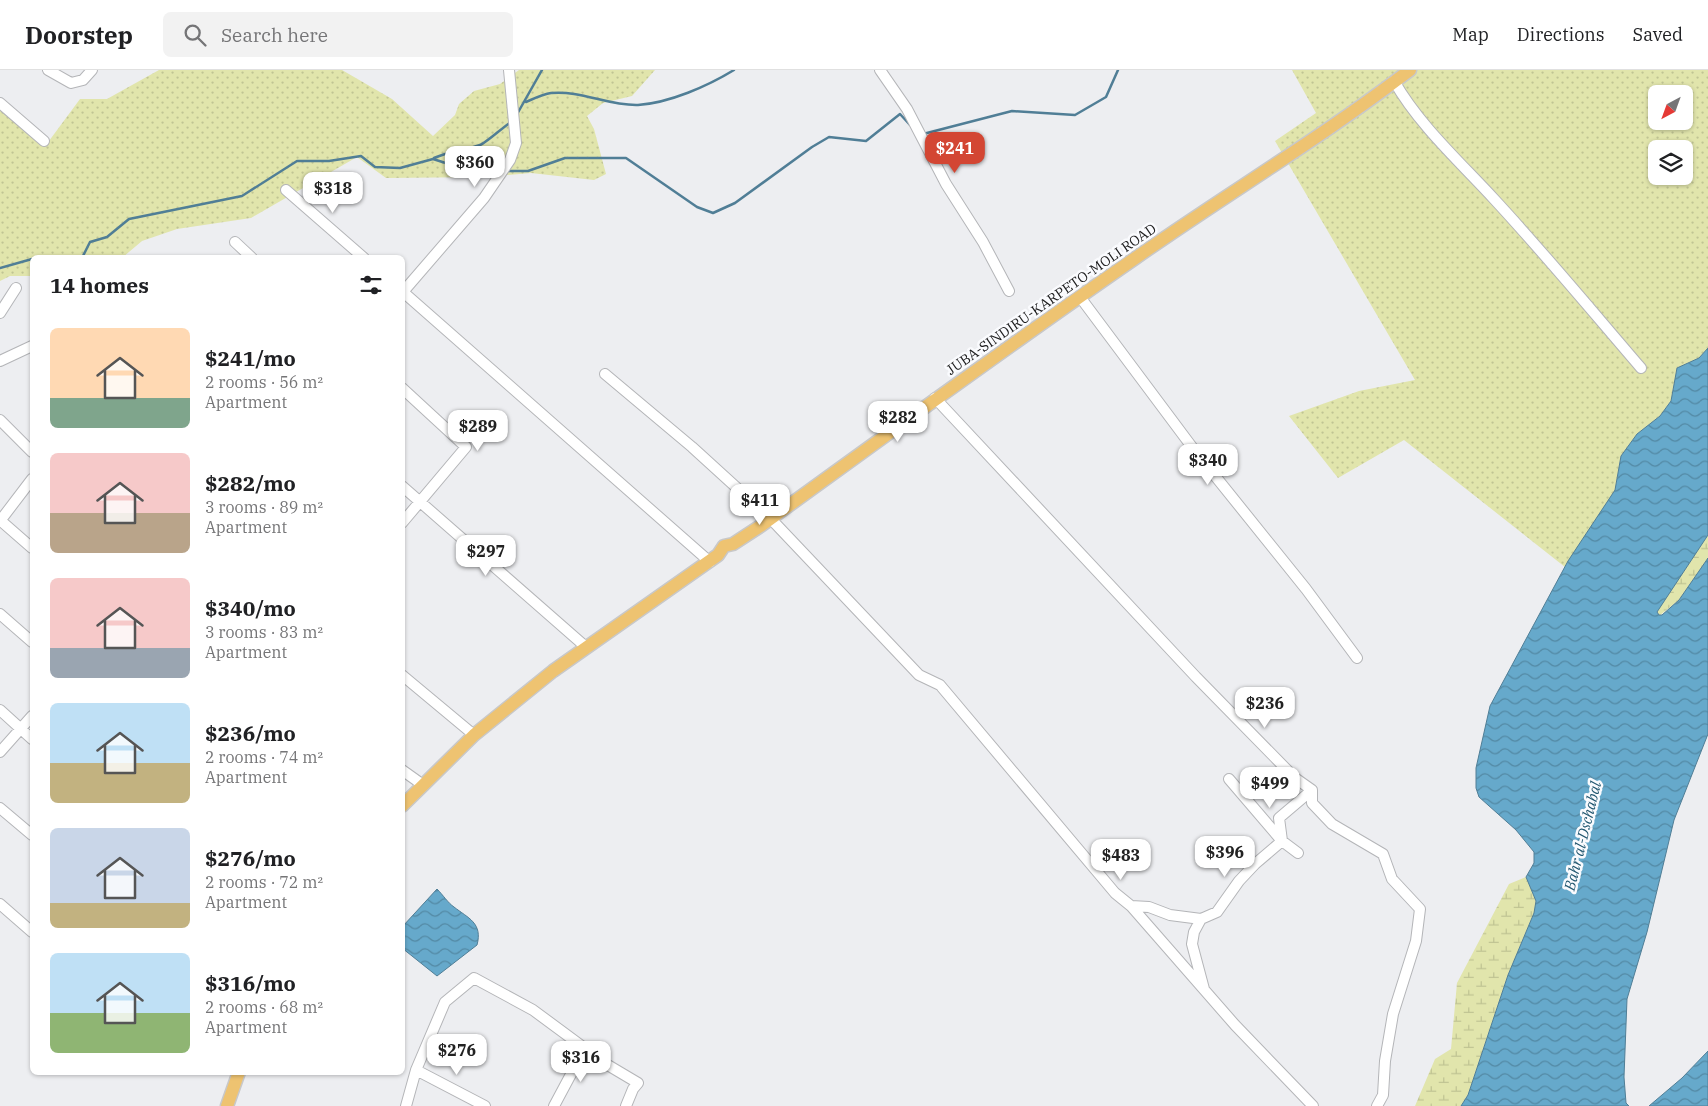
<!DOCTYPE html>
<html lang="en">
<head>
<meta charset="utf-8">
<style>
  :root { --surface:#fff; --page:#f2f2f2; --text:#202124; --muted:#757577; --line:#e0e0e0; --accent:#d34633 }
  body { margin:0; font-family:"IBM Plex Serif",serif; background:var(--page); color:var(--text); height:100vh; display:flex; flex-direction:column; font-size:19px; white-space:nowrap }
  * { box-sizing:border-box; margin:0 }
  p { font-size:16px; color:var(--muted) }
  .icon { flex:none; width:28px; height:28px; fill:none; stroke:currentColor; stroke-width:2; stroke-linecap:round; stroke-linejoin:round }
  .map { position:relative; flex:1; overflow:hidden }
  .side { position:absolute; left:30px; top:185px; width:375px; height:820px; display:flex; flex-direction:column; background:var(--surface); border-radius:8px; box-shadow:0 1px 4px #0004 }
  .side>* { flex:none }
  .needle { width:32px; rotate:221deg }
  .fabs { position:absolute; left:1648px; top:15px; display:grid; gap:10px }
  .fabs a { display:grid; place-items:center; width:45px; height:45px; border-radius:8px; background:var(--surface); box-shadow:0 1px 4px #0004; font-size:25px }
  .price { position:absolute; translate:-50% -42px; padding:0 11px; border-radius:10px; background:#fff; color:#222; font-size:16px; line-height:32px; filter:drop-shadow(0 1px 2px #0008) }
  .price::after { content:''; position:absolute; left:50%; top:30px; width:15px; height:11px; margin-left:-8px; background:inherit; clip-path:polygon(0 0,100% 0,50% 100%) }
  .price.on { background:var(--accent); color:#fff }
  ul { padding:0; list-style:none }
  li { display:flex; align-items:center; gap:15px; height:125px; padding:0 20px }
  li span { display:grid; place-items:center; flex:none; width:140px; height:100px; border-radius:8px; color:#555 }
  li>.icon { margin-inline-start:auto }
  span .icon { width:60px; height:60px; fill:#fffc; stroke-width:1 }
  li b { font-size:21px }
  h2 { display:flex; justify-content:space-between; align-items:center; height:60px; padding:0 20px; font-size:21px }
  header { display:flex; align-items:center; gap:30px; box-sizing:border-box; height:70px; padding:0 25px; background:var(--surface); border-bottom:1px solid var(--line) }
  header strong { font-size:24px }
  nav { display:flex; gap:28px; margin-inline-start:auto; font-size:18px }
  .search { width:350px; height:45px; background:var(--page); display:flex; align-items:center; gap:12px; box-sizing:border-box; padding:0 18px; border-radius:8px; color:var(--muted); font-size:19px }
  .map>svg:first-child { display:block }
</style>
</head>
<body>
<header>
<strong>Doorstep</strong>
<div class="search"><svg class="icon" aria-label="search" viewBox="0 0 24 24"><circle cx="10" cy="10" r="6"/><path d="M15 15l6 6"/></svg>Search here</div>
<nav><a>Map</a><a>Directions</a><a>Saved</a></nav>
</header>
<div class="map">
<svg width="1708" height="1036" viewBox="0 0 1708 1036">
  <defs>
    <pattern id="grass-dots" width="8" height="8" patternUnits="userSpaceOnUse" patternTransform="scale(1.25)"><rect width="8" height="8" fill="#e1e5ac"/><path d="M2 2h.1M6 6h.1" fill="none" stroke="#c0c493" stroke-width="1.8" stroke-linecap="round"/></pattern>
    <pattern id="wetland-marsh" width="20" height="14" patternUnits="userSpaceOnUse" patternTransform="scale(1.25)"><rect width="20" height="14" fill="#e1e5ac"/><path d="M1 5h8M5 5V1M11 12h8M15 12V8" fill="none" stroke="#c0c493"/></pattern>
    <pattern id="water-waves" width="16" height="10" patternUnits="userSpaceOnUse" patternTransform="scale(1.25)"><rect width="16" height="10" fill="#66a9cb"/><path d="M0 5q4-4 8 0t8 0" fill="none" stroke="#5389a4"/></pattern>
  </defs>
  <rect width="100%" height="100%" fill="#edeef1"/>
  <path fill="url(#grass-dots)" fill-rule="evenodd" d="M 159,0 L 342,0 L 392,29 L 433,66 L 455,45 L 459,34 L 474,21 L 500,14 L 519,0 L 655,0 L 632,26 L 603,33 L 587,46 L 594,59 L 606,104 L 594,110 L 531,103 L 486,107 L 386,108 L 357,87 L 251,148 L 177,159 L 142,171 L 123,187 L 32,188 L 32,206 L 10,206 L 0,211 L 0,34 L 46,75 L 80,29 L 107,29 Z
    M 1292,0 L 1708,0 L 1708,278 L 1699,288 L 1677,298 L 1671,331 L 1660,346 L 1637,364 L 1621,386 L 1615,420 L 1565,497 L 1404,370 L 1338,408 L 1289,346 L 1359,321 L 1415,310 L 1275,71 L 1316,43 ZM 1656,24 L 1684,24 L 1684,51 L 1656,51 ZM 1656,79 L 1684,79 L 1684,106 L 1656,106 Z"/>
  <path fill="url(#wetland-marsh)" d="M 1708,465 L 1708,488 L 1679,530 L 1659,546 L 1657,541 Z
    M 1526,807 L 1536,831 L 1534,843 L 1508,905 L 1468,1025 L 1461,1036 L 1415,1036 L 1435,989 L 1451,979 L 1457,913 L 1509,814 Z"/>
  <path fill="url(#water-waves)" stroke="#507e96" d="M 1708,278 L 1708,465 L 1657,542 L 1659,545 L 1662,545 L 1679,530 L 1708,488 L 1708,664 L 1674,750 L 1647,862 L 1627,929 L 1624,1007 L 1626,1033 L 1629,1036 L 1461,1036 L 1468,1025 L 1508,905 L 1534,843 L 1536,831 L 1526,807 L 1534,793 L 1534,782 L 1516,760 L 1479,727 L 1476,718 L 1476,698 L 1490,636 L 1568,491 L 1615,420 L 1621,386 L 1637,364 L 1660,346 L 1671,331 L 1677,298 L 1699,288 Z
    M 437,819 C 443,825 448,833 454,837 C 468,848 483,853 477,875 L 437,906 L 402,878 L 403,856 Z
    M 1708,981 L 1708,1036 L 1649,1036 L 1682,1008 Z"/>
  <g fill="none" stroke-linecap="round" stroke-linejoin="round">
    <path stroke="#507e96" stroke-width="2.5" d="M 526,32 C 533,29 543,24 551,23 C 581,20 608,36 638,35 C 669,33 708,16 734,0
      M 516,46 L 542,0
      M 923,64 L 1012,41 L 1075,45 L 1106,27 L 1118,0
      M 434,88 C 449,81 464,81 480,75 C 486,73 503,57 511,52
      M 506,101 L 528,101 L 565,88 L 626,88 L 697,137 L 713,143 L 735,133 L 812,77 L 829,67 L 866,71 L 900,44 L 910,55
      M 82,188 L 90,172 L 107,167 L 129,149 L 242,126 L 297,91 L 329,91 L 361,86 L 375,97 L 400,98 L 433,89 L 455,96 L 498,101
      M 0,198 L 32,189"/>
    <defs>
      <path id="minor" d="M 48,0 L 71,13 L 83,10 L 92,0
        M 880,0 L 907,39 L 946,114 L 983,172 L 1009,221
        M 1394,11 C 1419,55 1460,92 1494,129 C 1545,184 1592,241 1641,298
        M 0,33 L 44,71
        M 286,120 L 364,188
        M 235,172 L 252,188
        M 402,221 L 710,492
        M 402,223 L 484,128 L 510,90 L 516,73 L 509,0
        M 1080,227 L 1195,381 L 1306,519 L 1357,588
        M 0,243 L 16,218
        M 0,291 L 32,276
        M 605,304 L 692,377 L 771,449 L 919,605 L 940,615 L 1115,823 L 1131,836 L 1235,955 L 1313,1036
        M 402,318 L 466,377 L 402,453
        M 935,328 L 1196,607 L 1295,708 L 1312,720 L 1312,733 L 1332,754 L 1383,784 L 1392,809 L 1420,839 L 1416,871 L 1393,944 L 1385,991 L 1383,1025 L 1377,1036
        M 0,350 L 32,382
        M 402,416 L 587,578
        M 0,450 L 32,478
        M 0,451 L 32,409
        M 0,544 L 32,572
        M 402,605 L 474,665
        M 0,640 L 32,669
        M 0,682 L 32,646
        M 402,700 L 423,715
        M 1229,709 L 1282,771 L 1298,783
        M 0,738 L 32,765
        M 0,834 L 32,862
        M 1131,836 L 1149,837 L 1170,845 L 1201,849
        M 1204,919 L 1192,874 L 1194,862 L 1201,849 L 1217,842 L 1239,811 L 1255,794 L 1282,771 L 1279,748 L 1312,720
        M 416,1000 L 485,1036
        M 406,1036 L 416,1000 L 445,932 L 474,908 L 533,940 L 606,994 L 638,1013 L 633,1019 L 626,1036
        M 554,1036 L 585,978"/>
      <path id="major" d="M 402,736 L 474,665 L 553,601 L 718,485 L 724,476 L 733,474 L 762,455 C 885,366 1008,276 1134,189 C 1225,125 1321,68 1410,0
        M 227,1036 L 239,1002"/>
    </defs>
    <use href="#minor" stroke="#b4b5b8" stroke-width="12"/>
    <use href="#major" stroke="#c8c8c9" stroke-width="15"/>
    <use href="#minor" stroke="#fff" stroke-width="10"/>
    <use href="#major" stroke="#eec371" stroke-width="12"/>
  </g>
  <g text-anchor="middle" stroke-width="5" stroke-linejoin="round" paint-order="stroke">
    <g font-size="14" fill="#1b1b1c" stroke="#fafbfe">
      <text transform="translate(1051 229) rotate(-35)" y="5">JUBA-SINDIRU-KARPETO-MOLI ROAD</text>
    </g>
    <g font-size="15" font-style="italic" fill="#225770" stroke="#fafbfe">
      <text transform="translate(1583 766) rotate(-76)" y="5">Bahr al-Dschabal</text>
    </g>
  </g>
</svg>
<div class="fabs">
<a><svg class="needle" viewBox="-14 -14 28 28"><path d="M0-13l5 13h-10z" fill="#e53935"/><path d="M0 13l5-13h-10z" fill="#757577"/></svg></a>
<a><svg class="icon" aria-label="layers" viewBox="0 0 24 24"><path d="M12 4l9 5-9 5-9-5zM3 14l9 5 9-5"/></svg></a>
</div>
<b class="price on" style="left:955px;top:104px">$241</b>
<b class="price" style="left:475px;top:118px">$360</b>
<b class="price" style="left:333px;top:144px">$318</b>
<b class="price" style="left:898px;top:373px">$282</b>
<b class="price" style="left:478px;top:382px">$289</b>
<b class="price" style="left:1208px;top:416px">$340</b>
<b class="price" style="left:760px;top:456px">$411</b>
<b class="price" style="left:486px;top:507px">$297</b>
<b class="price" style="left:1265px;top:659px">$236</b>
<b class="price" style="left:1270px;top:739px">$499</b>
<b class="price" style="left:1225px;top:808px">$396</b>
<b class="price" style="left:1121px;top:811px">$483</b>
<b class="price" style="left:457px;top:1006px">$276</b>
<b class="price" style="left:581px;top:1013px">$316</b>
<section class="side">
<h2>14 homes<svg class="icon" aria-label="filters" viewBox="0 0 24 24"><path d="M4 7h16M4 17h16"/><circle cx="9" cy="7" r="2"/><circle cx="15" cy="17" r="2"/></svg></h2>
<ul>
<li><span style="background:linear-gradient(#ffd9b3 70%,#7fa58c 0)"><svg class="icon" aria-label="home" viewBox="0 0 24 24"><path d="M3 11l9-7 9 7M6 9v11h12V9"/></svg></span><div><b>$241/mo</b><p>2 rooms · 56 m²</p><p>Apartment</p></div></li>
<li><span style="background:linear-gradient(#f6c9c9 60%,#b9a48a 0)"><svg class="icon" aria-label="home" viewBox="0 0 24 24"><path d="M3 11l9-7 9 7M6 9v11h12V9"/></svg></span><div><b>$282/mo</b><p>3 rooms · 89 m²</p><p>Apartment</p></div></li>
<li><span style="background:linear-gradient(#f6c9c9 70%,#9aa5b1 0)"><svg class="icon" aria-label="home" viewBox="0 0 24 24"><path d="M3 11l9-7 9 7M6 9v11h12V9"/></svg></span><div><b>$340/mo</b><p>3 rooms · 83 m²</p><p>Apartment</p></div></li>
<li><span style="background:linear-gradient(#bfe0f5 60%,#c2b280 0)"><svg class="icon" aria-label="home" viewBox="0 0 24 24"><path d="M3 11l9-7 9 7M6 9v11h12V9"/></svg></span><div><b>$236/mo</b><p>2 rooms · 74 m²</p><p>Apartment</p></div></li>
<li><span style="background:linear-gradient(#c9d6e8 75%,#c2b280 0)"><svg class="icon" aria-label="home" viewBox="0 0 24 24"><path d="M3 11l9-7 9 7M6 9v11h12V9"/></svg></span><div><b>$276/mo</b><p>2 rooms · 72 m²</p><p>Apartment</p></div></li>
<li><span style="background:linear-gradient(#bfe0f5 60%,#8fb573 0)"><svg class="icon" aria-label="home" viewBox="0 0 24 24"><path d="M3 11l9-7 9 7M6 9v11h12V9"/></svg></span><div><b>$316/mo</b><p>2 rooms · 68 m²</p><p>Apartment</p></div></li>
</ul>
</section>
</div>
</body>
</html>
